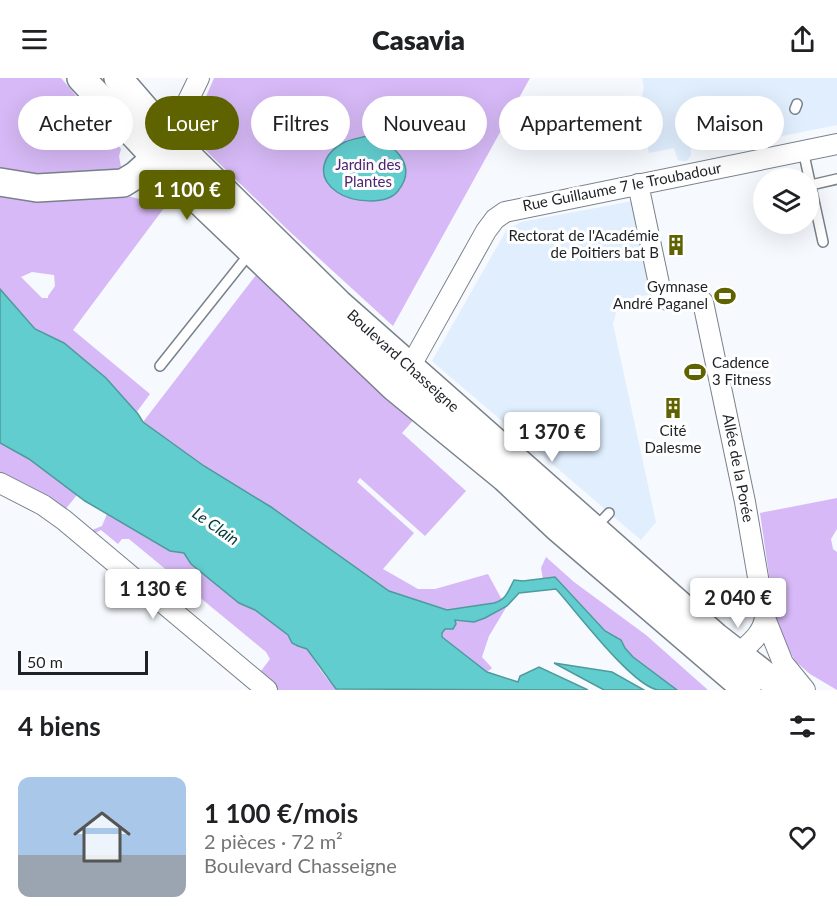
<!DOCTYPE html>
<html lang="fr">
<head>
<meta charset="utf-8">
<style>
  :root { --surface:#fff; --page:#f2f2f2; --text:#202124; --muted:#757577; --accent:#5e6300 }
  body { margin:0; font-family:Lato,sans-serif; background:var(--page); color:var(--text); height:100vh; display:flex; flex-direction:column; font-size:22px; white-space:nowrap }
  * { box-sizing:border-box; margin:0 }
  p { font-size:20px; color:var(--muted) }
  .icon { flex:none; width:33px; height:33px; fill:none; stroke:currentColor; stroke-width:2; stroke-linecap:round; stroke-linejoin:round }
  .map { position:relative; height:612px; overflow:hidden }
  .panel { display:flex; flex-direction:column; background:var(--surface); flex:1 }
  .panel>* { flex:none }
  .top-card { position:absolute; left:18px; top:18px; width:801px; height:54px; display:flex; gap:12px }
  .controls { position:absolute; left:753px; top:90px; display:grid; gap:12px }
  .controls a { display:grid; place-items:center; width:66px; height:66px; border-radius:50%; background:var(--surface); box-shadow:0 6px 24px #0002; font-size:30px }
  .scale { position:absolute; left:18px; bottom:15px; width:130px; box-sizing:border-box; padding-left:6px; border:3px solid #1f2226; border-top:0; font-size:16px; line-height:21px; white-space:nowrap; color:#1f2226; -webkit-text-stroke:4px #fff; paint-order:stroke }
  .price { position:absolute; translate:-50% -51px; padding:0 14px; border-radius:6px; background:#fff; color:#222; font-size:20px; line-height:39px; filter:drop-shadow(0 2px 3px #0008) }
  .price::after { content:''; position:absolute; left:50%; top:36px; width:18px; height:14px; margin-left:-9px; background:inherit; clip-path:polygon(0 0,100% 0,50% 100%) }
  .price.active { background:var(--accent); color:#fff }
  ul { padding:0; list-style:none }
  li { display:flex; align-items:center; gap:18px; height:150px; padding:0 18px }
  li span { display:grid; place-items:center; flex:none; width:168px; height:120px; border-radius:12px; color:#555 }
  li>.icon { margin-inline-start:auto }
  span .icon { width:72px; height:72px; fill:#fffc; stroke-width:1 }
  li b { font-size:26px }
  h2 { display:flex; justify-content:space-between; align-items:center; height:72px; padding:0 18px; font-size:26px }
  .chip { padding:0 21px; border-radius:27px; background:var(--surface); box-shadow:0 6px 24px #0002; font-size:21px; line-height:54px }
  .chip.active { background:var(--accent); color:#fff }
  header { display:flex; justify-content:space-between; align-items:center; height:78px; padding:0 18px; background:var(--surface); font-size:27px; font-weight:800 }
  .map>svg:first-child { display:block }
</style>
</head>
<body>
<header><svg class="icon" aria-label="menu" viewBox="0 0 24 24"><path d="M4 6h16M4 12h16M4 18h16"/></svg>Casavia<svg class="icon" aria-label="share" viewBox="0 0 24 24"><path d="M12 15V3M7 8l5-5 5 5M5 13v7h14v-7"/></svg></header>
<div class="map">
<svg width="837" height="612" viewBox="0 0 837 612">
  <rect width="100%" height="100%" fill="#f6f9fd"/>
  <path fill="#e0eefe" d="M 642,0 L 837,0 L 837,47 L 722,70 L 711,61 L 690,66 L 691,77 L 687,83 L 683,83 L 678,82 L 674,70 L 649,75 L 639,30 L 644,10 Z
    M 633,123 L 653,216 L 619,222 L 613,246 L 656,444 L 641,462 L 432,283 L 506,153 L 521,144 Z"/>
  <path fill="#d6b9f6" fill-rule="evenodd" d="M 0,0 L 61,0 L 121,71 L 119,78 L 121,89 L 100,99 L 0,97 Z
    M 214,0 L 530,0 L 393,248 L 288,152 L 194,61 L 193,49 Z
    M 128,118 L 155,125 L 164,130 L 73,252 L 150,316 L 136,335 L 106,300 L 64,265 L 35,251 L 0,211 L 0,119 L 32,121 ZM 32,194 L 54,197 L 55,208 L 48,218 L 48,220 L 42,220 L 21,199 Z
    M 256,197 L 416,339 L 402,355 L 466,413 L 425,458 L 360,400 L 357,404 L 414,455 L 383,491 L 418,511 L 435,511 L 488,496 L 502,522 L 494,525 L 447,532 L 389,513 L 314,459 L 204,388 L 143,344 Z
    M 0,365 L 29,381 L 77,417 L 64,433 L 0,397 Z
    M 837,420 L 837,451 L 831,461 L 833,471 L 837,474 L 837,612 L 810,596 L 796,584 L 777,552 L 760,435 Z
    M 107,436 L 170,472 L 184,475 L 239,525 L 255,532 L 288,557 L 292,565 L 297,568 L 307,571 C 316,585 326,603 339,612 L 277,612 L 258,597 L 270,581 L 266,574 L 129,461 L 122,461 L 118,466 L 101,452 L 95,455 L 92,452 L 102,448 Z
    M 546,479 L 574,504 L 646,557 L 708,612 L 677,612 L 633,579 L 625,570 L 621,562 L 605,553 L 555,499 L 543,501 L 541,490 Z
    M 507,528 L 489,558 L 482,579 L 492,590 L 487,594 L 442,559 L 442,555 L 445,551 L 453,551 L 455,542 L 474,544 Z"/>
  <path fill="#62cdce" stroke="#4e9a9c" stroke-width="1.5" d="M 367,58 C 393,64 419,87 398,113 C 386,128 351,124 337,114 C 314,98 323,75 345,64 C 352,61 360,60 367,58 Z
    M 0,211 L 35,251 L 64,265 L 106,300 L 138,336 L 143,344 L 204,388 L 271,429 L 389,513 L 447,532 L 494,525 C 507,521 508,513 514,502 L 523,503 L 555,499 L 605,553 L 621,562 L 625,570 L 633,579 L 677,612 C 671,612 664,612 658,612 C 631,607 577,534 556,511 L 519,515 L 507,528 L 485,540 L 474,544 L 455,542 L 456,546 L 453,551 L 445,551 L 442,555 L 442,559 L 487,594 L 518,604 L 520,598 L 539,589 L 588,612 L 336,611 L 307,571 L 298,568 L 292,565 L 288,557 L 255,532 L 239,525 L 191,486 L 184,475 L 170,473 L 85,423 L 29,381 L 0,365 Z
    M 554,585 L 612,594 L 644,612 L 604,612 Z"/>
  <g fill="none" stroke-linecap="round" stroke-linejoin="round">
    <defs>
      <path id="lane" d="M 795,31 L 797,26
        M 803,72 L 823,164
        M 811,107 L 837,101
        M 160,288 L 250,175
        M 595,450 L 609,435"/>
      <path id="street" d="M 170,60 L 199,0
        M 638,106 L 662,220 L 668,222 L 696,217 L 703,224 L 745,424 L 765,540 L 783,585 L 805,612
        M 403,299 L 410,289 L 486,153 L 495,141 L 505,134 L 837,66
        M 0,405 L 43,427 L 64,442 L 267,612
        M 737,577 C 750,565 762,557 765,540"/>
      <path id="secondary" d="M 81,0 L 170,95 L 394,309 L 505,400 L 557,449 L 747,612
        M 118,0 L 170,60 L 338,225 L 716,559 L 784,612
        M 0,104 L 37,110 L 123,105 L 136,97 L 155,80 L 166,66"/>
    </defs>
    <use href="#lane" stroke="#79818a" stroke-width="12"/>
    <use href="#street" stroke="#79818a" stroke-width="22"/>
    <use href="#secondary" stroke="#79818a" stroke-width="30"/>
    <use href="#lane" stroke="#fff" stroke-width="9"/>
    <use href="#street" stroke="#fff" stroke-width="20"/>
    <use href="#secondary" stroke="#fff" stroke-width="27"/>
  </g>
  <defs>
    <symbol id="building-bare" viewBox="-9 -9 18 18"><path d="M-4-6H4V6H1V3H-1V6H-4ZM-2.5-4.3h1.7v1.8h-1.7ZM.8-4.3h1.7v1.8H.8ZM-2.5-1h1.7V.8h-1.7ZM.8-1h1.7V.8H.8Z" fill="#5e6300" stroke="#fff" stroke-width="2.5" paint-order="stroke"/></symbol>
    <symbol id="stadium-bare" viewBox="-9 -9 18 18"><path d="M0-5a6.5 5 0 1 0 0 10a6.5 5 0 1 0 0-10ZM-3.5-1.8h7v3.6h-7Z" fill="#5e6300" stroke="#fff" stroke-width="2.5" paint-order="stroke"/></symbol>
  </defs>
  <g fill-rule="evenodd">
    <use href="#building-bare" x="661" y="152" width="30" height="30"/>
    <use href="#stadium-bare" x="710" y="203" width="30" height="30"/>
    <use href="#stadium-bare" x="680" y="279" width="30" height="30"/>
    <use href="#building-bare" x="658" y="315" width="30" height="30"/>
  </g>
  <g text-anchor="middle" stroke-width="6" stroke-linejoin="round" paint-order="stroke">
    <g font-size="15" fill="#4f2572" stroke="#fff">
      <text x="368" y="92">Jardin des<tspan x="368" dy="17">Plantes</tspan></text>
    </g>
    <g font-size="15" fill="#1f2226" stroke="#fff">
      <text transform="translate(622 109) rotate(-11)" y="5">Rue Guillaume 7 le Troubadour</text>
      <text transform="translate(403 283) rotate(42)" y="5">Boulevard Chasseigne</text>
      <text transform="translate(738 390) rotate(79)" y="5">Allée de la Porée</text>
    </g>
    <g font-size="15" fill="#1f2226" stroke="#fff" text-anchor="end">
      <text x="659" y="163">Rectorat de l'Académie<tspan x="659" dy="17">de Poitiers bat B</tspan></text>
      <text x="708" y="214">Gymnase<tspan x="708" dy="17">André Paganel</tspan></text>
      <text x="712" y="290" text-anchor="start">Cadence<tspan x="712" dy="17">3 Fitness</tspan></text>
      <text x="673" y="358" text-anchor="middle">Cité<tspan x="673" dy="17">Dalesme</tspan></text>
    </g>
    <g font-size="16" font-style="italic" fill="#023738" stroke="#fff">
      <text transform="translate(216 448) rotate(35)" y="6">Le Clain</text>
    </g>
  </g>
</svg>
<div class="controls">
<a><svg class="icon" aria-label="layers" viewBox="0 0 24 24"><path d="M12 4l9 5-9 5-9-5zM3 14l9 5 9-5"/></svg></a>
</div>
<div class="scale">50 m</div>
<b class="price active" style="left:187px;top:143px">1 100 €</b>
<b class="price" style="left:552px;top:385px">1 370 €</b>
<b class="price" style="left:153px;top:542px">1 130 €</b>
<b class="price" style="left:738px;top:551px">2 040 €</b>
<div class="top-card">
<a class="chip">Acheter</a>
<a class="chip active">Louer</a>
<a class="chip">Filtres</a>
<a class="chip">Nouveau</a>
<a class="chip">Appartement</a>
<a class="chip">Maison</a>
</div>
</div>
<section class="panel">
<h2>4 biens<svg class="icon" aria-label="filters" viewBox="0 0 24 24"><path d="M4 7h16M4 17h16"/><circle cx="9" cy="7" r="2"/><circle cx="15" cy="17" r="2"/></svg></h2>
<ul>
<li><span style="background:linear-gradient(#a9c7e8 65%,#9aa5b1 0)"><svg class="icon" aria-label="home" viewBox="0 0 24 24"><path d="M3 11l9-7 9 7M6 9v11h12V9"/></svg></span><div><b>1 100 €/mois</b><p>2 pièces · 72 m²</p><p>Boulevard Chasseigne</p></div><svg class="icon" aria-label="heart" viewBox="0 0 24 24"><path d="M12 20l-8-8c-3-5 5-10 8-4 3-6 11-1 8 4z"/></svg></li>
</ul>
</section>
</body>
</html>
